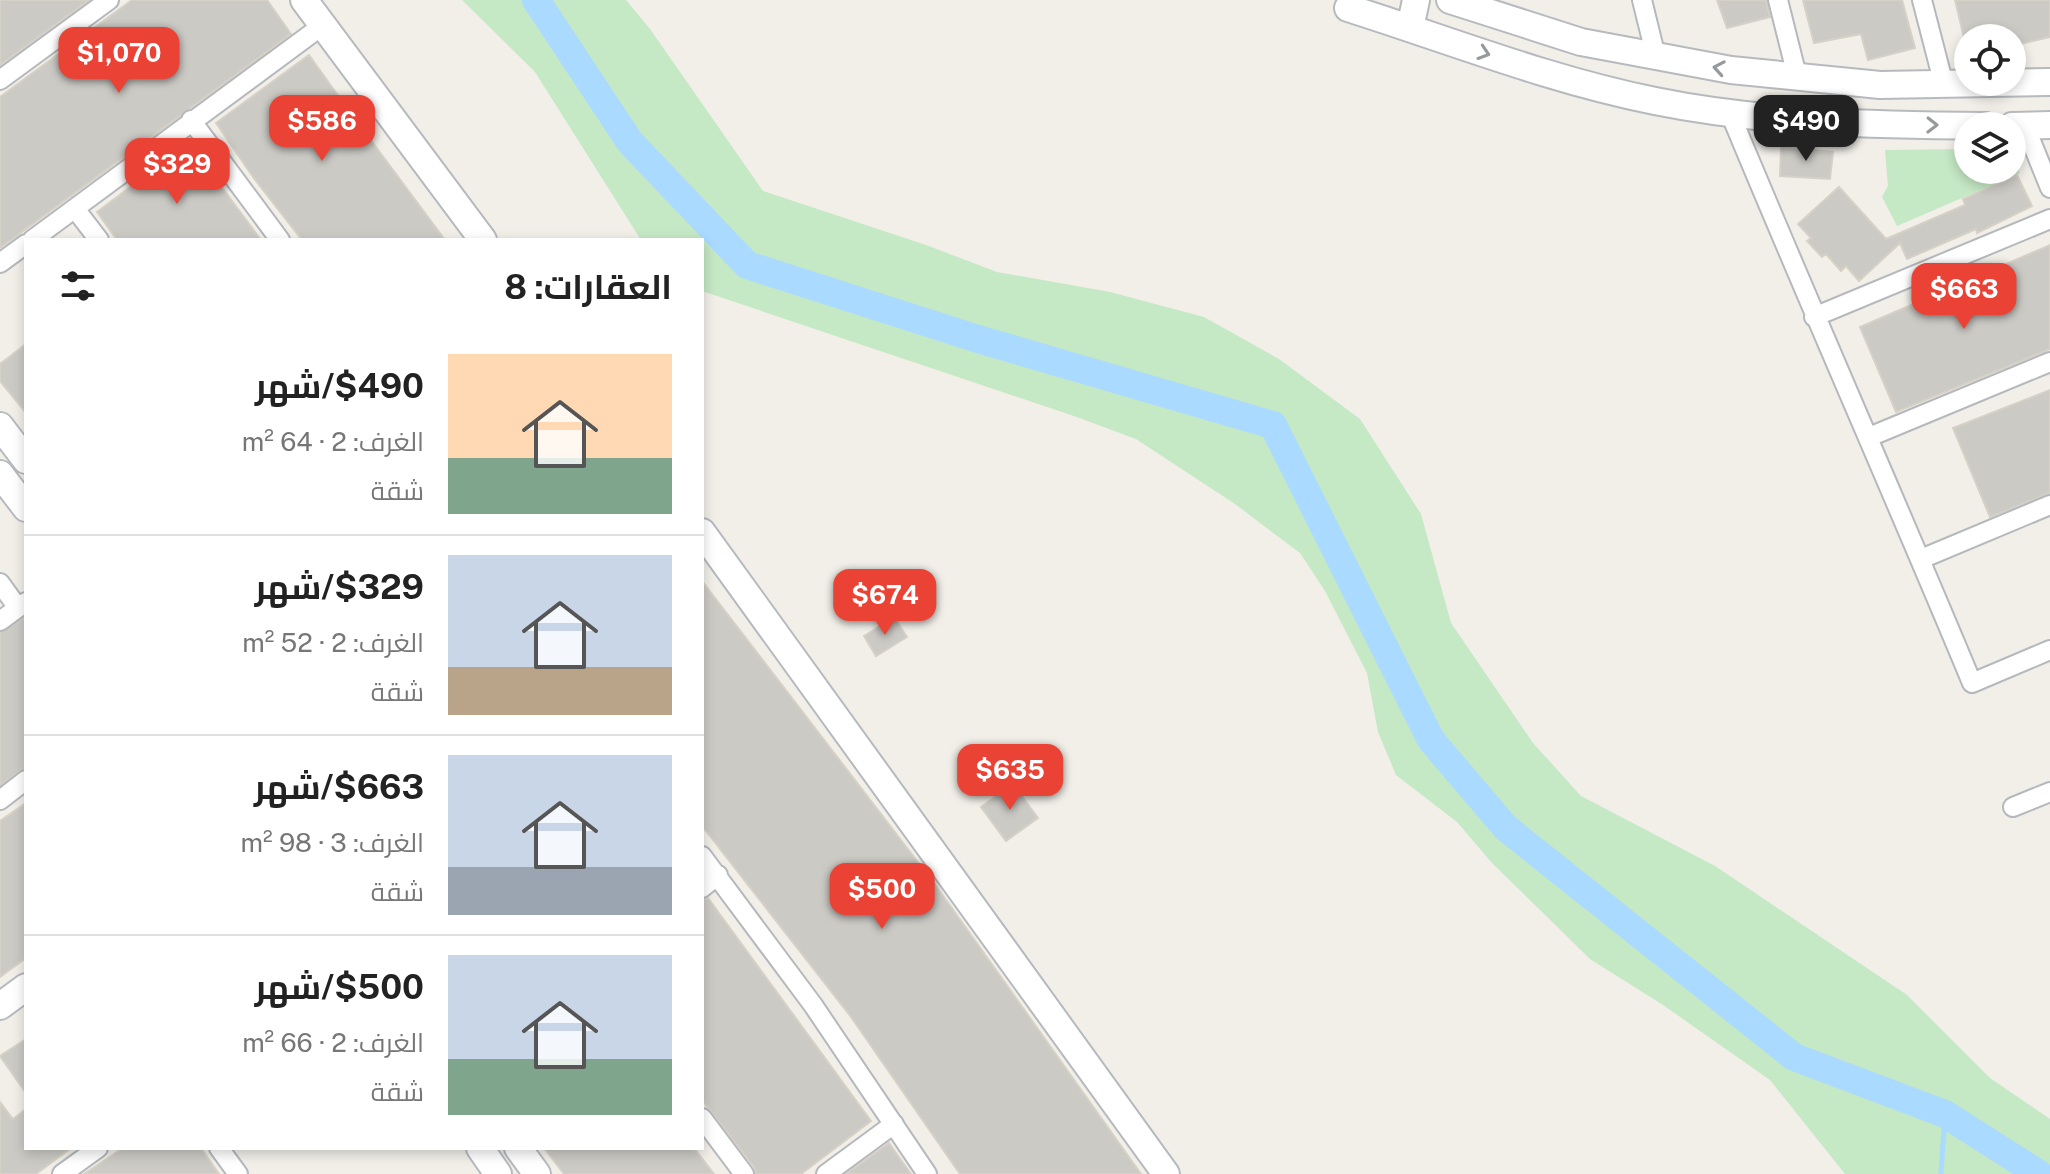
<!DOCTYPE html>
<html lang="ar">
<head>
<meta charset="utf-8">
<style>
  :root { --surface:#fff; --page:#f2f2f2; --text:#222; --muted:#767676; --line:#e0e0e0; --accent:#ea4335 }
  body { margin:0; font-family:"Public Sans",Cairo,sans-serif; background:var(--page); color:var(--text); direction:rtl; height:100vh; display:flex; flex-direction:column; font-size:30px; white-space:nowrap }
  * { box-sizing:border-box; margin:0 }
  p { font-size:26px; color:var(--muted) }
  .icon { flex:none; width:44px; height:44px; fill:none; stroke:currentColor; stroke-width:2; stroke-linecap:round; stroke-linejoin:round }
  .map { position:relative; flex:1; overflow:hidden; direction:ltr }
  .panel { position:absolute; left:24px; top:238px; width:680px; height:912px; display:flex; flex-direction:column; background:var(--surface); border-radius:0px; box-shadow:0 4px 12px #0003; direction:rtl }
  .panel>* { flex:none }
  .buttons { position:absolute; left:1954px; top:24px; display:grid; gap:16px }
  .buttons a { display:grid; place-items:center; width:72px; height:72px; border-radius:50%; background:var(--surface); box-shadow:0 4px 12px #0003; font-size:40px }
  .price { position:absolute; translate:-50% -68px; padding:0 18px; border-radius:16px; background:var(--accent); color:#fff; font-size:26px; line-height:52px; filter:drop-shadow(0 2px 4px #0008) }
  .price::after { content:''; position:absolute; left:50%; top:48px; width:24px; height:18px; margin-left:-12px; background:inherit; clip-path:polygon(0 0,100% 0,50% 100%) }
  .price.current { background:#222; color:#fff }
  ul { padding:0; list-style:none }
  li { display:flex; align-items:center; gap:24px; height:200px; padding:0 32px }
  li+li { border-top:2px solid var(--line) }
  li span { display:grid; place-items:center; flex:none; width:224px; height:160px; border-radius:0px; color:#555 }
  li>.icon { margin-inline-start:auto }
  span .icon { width:96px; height:96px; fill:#fffc; stroke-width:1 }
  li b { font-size:34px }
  h2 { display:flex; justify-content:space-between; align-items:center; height:96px; padding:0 32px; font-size:34px }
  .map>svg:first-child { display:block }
</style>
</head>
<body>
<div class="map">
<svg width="2050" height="1174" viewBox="0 0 2050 1174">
  <rect width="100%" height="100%" fill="#f1efe8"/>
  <path fill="#c5e8c5" d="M 462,0 L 626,0 L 650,29 L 763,191 L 926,245 L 997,272 L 1110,292 L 1204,317 L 1279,359 L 1360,419 L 1421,514 L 1451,623 L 1533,743 L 1581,796 L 1715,866 L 1907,995 L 1990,1078 L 2050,1119 L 2050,1174 L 1845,1174 L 1770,1080 L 1663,1005 L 1590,959 L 1492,863 L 1457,822 L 1396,775 L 1378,732 L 1367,673 L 1325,591 L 1300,553 L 1235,504 L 1136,439 L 1074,416 L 702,291 L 702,240 L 641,240 L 535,72 Z
    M 1968,149 L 1968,170 L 2012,170 L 2012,158 L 2020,173 L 1897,226 L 1882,197 L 1888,186 L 1885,150 Z"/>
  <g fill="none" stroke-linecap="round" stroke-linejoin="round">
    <path stroke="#aadaff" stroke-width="5" d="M 1941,1174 L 1945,1114"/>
    <path stroke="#aadaff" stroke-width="28" d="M 536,0 L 630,142 L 747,265 L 978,339 L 1273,425 L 1431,740 L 1506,828 L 1794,1057 L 1945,1114 L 2039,1174"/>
  </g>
  <path fill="#cccac5" stroke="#d6d1c6" stroke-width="2" d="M 0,0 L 89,0 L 0,65 Z
    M 132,0 L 267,0 L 291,34 L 0,248 L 0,97 Z
    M 1717,0 L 1766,0 L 1770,17 L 1727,28 Z
    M 1803,0 L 1902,0 L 1915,48 L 1868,60 L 1861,34 L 1814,43 Z
    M 1955,0 L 2050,0 L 2050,37 L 2012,46 L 2012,38 L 1964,38 Z
    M 309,55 L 347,108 L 445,240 L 302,240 L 253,177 L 216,123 Z
    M 189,143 L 261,240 L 117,240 L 97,212 Z
    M 1781,147 L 1833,152 L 1830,179 L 1780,176 Z
    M 2017,175 L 2032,206 L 1977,233 L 1976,229 L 1907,259 L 1900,243 L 1859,281 L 1846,266 L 1841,271 L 1826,254 L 1822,257 L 1807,241 L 1811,238 L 1798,224 L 1839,187 L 1886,239 L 1965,205 L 1963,199 Z
    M 2050,245 L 2050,349 L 1896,412 L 1860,327 Z
    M 26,344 L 26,413 L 0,381 L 0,364 Z
    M 2050,390 L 2050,493 L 1990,517 L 1953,428 Z
    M 702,581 L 934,883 L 1141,1174 L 960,1174 L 851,1017 L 702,826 Z
    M 26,617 L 26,767 L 0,785 L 0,633 Z
    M 894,617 L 907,637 L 876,656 L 864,636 Z
    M 1013,784 L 1038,818 L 1006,841 L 981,807 Z
    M 26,803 L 26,958 L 0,977 L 0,821 Z
    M 708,898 L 871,1121 L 801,1174 L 756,1174 L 754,1167 L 702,1100 L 702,900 Z
    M 26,1039 L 26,1093 L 0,1056 Z
    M 0,1102 L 13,1119 L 26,1109 L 26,1148 L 71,1148 L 36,1174 L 0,1174 Z
    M 889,1143 L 911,1174 L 846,1174 Z
    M 123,1148 L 201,1148 L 219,1174 L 84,1174 Z
    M 544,1148 L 694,1148 L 714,1174 L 564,1174 Z"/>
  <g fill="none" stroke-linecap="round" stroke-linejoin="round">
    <defs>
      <path id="street" d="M 1642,0 L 1656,57
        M 1778,0 L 1797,76
        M 1922,0 L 1944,85
        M 0,80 L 109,0
        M 1730,113 C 1809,304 1893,493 1972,683 L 2050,650
        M 191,120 L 280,240
        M 2025,126 L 2050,188
        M 76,210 L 99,240
        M 32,240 L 323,25
        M 0,263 L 26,244
        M 1814,317 L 2050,219
        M 1869,437 L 2050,362
        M 1921,559 L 2050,505
        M 0,583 L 18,608
        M 0,621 L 26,602
        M 0,800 L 26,780
        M 2013,807 L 2050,792
        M 702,856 L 813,1005 L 927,1174
        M 702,888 L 718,875
        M 702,1118 L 744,1174
        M 219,1148 L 238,1174
        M 62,1174 L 98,1148
        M 826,1174 L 894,1124"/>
      <path id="secondary" d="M 304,0 L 483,240
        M 1450,0 L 1581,42 L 1731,70 L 1880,85 L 2050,82
        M 1348,8 C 1449,40 1550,80 1655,101 C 1763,123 1876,125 1986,126
        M 1410,28 L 1416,0
        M 2012,126 L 2050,125
        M 0,426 L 26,460
        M 0,474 L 26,508
        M 702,532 L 1166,1174
        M 0,1006 L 26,987
        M 480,1148 L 498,1174
        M 518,1148 L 537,1174"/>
    </defs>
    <use href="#street" stroke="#b5b8bc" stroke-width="22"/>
    <use href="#secondary" stroke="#b6babf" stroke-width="30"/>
    <use href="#street" stroke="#fff" stroke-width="18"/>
    <use href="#secondary" stroke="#fff" stroke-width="26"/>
  </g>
  <defs><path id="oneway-chevron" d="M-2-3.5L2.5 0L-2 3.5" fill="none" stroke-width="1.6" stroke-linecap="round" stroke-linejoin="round" transform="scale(2)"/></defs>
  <g stroke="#979a9d">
    <use href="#oneway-chevron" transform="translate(1484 53) rotate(18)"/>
    <use href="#oneway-chevron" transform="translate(1719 68) rotate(-170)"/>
    <use href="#oneway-chevron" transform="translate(1932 125) rotate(1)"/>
  </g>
</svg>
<div class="buttons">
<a><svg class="icon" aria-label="locate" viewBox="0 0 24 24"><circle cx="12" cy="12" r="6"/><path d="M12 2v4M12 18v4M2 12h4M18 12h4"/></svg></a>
<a><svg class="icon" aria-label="layers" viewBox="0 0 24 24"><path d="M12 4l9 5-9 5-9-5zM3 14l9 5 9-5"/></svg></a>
</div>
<b class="price" style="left:119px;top:95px">$1,070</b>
<b class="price" style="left:322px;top:163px">$586</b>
<b class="price current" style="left:1806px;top:163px">$490</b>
<b class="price" style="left:177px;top:206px">$329</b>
<b class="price" style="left:1964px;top:331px">$663</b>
<b class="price" style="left:885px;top:637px">$674</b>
<b class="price" style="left:1010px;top:812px">$635</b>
<b class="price" style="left:882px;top:931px">$500</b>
<section class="panel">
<h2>العقارات: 8<svg class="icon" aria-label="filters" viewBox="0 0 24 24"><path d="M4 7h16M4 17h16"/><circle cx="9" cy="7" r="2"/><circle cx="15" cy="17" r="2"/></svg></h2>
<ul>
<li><span style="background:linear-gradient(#ffd9b3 65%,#7fa58c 0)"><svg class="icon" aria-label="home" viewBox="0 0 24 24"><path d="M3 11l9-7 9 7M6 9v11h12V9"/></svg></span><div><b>$490/شهر</b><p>الغرف: 2 · 64 m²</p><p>شقة</p></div></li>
<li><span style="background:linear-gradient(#c9d6e8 70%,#b9a48a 0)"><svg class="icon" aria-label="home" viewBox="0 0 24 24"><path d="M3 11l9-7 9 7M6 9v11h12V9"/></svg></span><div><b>$329/شهر</b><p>الغرف: 2 · 52 m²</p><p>شقة</p></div></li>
<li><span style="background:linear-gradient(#c9d6e8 70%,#9aa5b1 0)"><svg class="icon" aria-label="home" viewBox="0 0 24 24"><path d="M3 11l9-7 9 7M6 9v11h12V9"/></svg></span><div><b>$663/شهر</b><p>الغرف: 3 · 98 m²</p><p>شقة</p></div></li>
<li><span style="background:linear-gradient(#c9d6e8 65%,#7fa58c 0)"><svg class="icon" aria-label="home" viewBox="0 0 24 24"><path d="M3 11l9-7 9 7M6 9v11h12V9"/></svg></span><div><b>$500/شهر</b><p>الغرف: 2 · 66 m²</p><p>شقة</p></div></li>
</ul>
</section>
</div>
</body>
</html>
